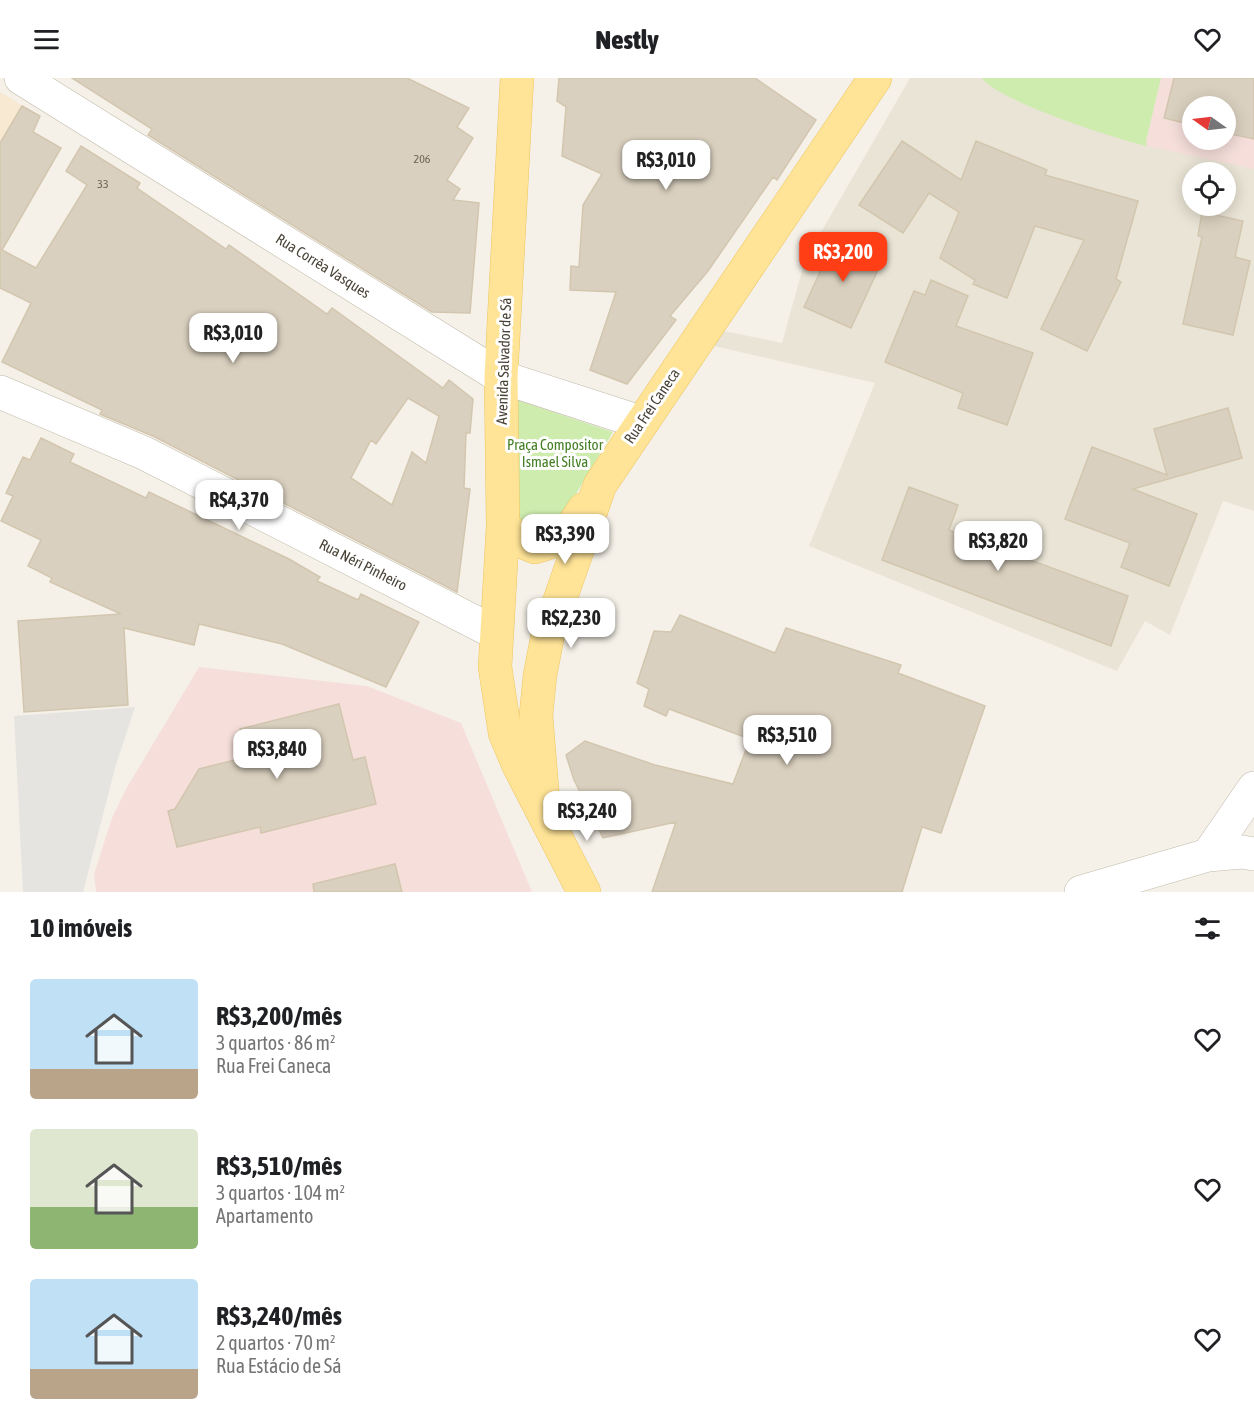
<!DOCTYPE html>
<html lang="pt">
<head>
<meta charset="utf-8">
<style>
  :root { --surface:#fff; --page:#f2f2f2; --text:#202124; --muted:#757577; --accent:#ff3e15 }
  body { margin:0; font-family:"Asap Condensed",sans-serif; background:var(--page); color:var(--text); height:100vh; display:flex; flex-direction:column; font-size:22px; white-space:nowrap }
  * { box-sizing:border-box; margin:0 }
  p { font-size:20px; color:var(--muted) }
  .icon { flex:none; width:33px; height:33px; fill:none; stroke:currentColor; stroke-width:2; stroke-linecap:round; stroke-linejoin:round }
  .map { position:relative; height:814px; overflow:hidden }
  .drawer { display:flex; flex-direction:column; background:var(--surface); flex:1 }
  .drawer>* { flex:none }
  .needle { width:39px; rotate:284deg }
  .tools { position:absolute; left:1182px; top:18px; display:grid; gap:12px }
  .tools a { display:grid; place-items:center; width:54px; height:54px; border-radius:50%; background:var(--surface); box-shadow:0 3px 15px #0003; font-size:30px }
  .price { position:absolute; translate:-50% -51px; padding:0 14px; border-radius:12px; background:#fff; color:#222; font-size:20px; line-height:39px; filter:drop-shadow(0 2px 3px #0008) }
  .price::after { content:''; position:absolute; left:50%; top:36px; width:18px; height:14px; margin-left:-9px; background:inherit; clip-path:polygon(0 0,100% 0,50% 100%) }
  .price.active { background:var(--accent); color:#fff }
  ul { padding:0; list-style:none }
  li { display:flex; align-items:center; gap:18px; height:150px; padding:0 30px }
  li span { display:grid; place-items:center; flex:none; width:168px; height:120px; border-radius:6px; color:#555 }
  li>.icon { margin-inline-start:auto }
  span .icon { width:72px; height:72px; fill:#fffc; stroke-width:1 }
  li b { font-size:26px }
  h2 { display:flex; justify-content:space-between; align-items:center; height:72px; padding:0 30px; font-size:26px }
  header { display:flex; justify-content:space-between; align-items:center; height:78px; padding:0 30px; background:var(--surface); font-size:27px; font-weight:800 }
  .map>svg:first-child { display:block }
</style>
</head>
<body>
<header><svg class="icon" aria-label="menu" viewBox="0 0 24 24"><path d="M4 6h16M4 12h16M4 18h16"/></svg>Nestly<svg class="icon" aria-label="heart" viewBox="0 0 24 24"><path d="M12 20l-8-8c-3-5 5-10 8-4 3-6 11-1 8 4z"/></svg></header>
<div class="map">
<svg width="1254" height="814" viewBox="0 0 1254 814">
  <rect width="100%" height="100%" fill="#f5f1e8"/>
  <path fill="#e9e4d5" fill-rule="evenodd" d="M 910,0 L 1254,0 L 1254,433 L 1223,423 L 1170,557 L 1145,543 L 1117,593 L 809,468 L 875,305 L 714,268 L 719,252 L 782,265 L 805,182 ZM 1192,28 L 1226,28 L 1226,62 L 1192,62 ZM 1192,94 L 1226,94 L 1226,128 L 1192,128 Z"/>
  <path fill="#f8e9d2" d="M 0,14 L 40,38 L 0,106 Z"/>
  <path fill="#f6dfdb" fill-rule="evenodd" d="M 1161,0 L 1254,0 L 1254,91 L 1147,68 L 1146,63 ZM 1192,28 L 1226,28 L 1226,62 L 1192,62 Z
    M 199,589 L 367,608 L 461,645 L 532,814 L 96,814 L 94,796 L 112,740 L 126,711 Z"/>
  <path fill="#ceecae" d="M 982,0 L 1161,0 L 1146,63 L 1147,68 C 1116,61 998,23 982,0 Z
    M 517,322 L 613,354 L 555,451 L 542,461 L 516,446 Z"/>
  <path fill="#e6e4e0" d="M 135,629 L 115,690 L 83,814 L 23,814 L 14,638 Z"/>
  <path fill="#dad0bf" stroke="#d3c6af" stroke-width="1.5" fill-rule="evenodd" d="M 72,0 L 407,0 L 469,30 L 457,49 L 473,60 L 447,102 L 460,111 L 453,122 L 479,125 L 470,235 L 432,234 L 148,57 L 152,51 Z
    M 559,0 L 755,0 L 816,42 L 777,102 L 773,99 L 708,193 L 670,238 L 676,242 L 627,306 L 590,292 L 616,214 L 570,212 L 571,188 L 579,189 L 583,127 L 602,96 L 562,78 L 566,29 L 557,23 Z
    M 1174,0 L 1254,0 L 1254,61 L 1226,55 L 1226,28 L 1192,28 L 1192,47 L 1164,40 Z
    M 22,28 L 40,38 L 33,54 L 61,70 L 2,172 L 36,190 L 87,107 L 66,93 L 81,68 L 140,105 L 137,110 L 226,171 L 229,167 L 327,236 L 332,230 L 443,310 L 449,302 L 473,321 L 470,355 L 466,355 L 464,410 L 470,411 L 457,514 L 153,358 L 100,336 L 102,332 L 2,284 L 31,225 L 0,210 L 0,65 ZM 408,320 L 439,338 L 426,385 L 412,374 L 392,427 L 351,400 L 371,362 L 376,366 Z
    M 902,63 L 961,102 L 976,63 L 1047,92 L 1045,97 L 1138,123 L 1116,201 L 1121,204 L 1087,273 L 1041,251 L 1084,162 L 1035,148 L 1007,220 L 973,206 L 975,202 L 940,180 L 959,134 L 929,115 L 903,155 L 859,127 Z
    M 1202,134 L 1243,143 L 1235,179 L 1250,183 L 1233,257 L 1183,246 L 1202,159 L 1198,158 Z
    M 836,159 L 883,181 L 851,250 L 804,229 Z
    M 931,202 L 968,218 L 956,248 L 1033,275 L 1007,347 L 958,330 L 963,315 L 885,284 L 914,213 L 925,217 Z
    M 1228,330 L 1242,380 L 1133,411 L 1197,436 L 1169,508 L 1121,489 L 1130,465 L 1065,441 L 1092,369 L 1167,397 L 1154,351 Z
    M 41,360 L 74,376 L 70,384 L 146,420 L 149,414 L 289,481 L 320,499 L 317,503 L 358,522 L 361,516 L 419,544 L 386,609 L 282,566 L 199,546 L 194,567 L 124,550 L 128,627 L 24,634 L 18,543 L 121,536 L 50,504 L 52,500 L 28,488 L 41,462 L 1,443 L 13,418 L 6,415 L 23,379 L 30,382 Z
    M 909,409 L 958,427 L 949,452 L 1128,518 L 1111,568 L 882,482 Z
    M 680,537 L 775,575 L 786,550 L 901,587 L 898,595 L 985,628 L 941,755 L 922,749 L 902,814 L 652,814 L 676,744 L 603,760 L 574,702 L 566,677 L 585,663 L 655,687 L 733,706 L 750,661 L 669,631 L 666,638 L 644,628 L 649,611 L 637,605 L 654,553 L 671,554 Z
    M 339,626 L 353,682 L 365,679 L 376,726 L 261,755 L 260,749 L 177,769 L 168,733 L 175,731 L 199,691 L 247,679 L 240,651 Z
    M 395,786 L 402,814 L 314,814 L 313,806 Z"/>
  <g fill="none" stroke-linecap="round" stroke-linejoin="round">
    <defs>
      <path id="minor" d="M 21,0 L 501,299 L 640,344
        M 0,314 L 144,375 L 496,555
        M 1208,777 L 1242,774 L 1254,776
        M 1081,814 L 1208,777 L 1254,710"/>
      <path id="major" d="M 517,0 L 501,299 L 503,448 L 495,589 L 505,655 L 518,686 L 584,814
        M 503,448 L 521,463 L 535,469 C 563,462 569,455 584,431
        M 543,723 L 536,637 L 540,597 L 548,556 L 600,407 L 875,0"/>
    </defs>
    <use href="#minor" stroke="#c1baaa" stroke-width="34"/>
    <use href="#major" stroke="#ecc55f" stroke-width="34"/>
    <use href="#minor" stroke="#fff" stroke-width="33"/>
    <use href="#major" stroke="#ffe497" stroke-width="33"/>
  </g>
  <g text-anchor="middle" stroke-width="6" stroke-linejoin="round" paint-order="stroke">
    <g font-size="12" fill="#6d6658">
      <text x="422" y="85">206</text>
      <text x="103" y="110">33</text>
    </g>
    <g font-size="15" fill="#494236" stroke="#fff">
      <text transform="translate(323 188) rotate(32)" y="5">Rua Corrêa Vasques</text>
      <text transform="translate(504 283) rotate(-88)" y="5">Avenida Salvador de Sá</text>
      <text transform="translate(652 328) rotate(-56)" y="5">Rua Frei Caneca</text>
      <text transform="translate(363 487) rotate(27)" y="5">Rua Néri Pinheiro</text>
    </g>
    <g font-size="15" fill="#447f25" stroke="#fff">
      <text x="555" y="372">Praça Compositor<tspan x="555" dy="17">Ismael Silva</tspan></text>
    </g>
  </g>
</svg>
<div class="tools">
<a><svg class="needle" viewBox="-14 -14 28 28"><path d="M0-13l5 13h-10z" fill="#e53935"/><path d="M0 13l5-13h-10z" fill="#757577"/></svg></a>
<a><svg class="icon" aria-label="locate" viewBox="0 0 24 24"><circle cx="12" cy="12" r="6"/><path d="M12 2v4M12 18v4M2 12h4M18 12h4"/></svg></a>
</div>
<b class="price" style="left:666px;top:113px">R$3,010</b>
<b class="price active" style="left:843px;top:205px">R$3,200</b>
<b class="price" style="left:233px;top:286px">R$3,010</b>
<b class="price" style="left:239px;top:453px">R$4,370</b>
<b class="price" style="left:565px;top:487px">R$3,390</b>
<b class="price" style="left:998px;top:494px">R$3,820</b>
<b class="price" style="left:571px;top:571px">R$2,230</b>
<b class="price" style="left:787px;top:688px">R$3,510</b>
<b class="price" style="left:277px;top:702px">R$3,840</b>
<b class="price" style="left:587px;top:764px">R$3,240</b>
</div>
<section class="drawer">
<h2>10 imóveis<svg class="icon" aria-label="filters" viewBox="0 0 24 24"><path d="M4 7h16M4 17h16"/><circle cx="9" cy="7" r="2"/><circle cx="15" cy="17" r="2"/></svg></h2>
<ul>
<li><span style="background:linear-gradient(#bfe0f5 75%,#b9a48a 0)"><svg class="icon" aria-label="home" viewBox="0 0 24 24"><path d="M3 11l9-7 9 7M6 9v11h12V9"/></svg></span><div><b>R$3,200/mês</b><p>3 quartos · 86 m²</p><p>Rua Frei Caneca</p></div><svg class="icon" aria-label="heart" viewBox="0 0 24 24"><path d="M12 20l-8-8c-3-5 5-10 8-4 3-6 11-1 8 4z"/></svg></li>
<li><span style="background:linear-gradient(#dfe7d0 65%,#8fb573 0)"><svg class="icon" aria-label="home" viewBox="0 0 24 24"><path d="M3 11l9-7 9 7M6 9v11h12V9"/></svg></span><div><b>R$3,510/mês</b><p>3 quartos · 104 m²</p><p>Apartamento</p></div><svg class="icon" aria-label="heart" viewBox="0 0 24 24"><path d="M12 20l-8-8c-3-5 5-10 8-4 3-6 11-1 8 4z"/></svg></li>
<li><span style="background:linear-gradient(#bfe0f5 75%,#b9a48a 0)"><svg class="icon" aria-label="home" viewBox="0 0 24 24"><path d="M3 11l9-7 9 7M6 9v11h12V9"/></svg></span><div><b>R$3,240/mês</b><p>2 quartos · 70 m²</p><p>Rua Estácio de Sá</p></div><svg class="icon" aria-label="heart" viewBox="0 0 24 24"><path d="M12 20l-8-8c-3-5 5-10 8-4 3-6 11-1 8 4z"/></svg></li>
</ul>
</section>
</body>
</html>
